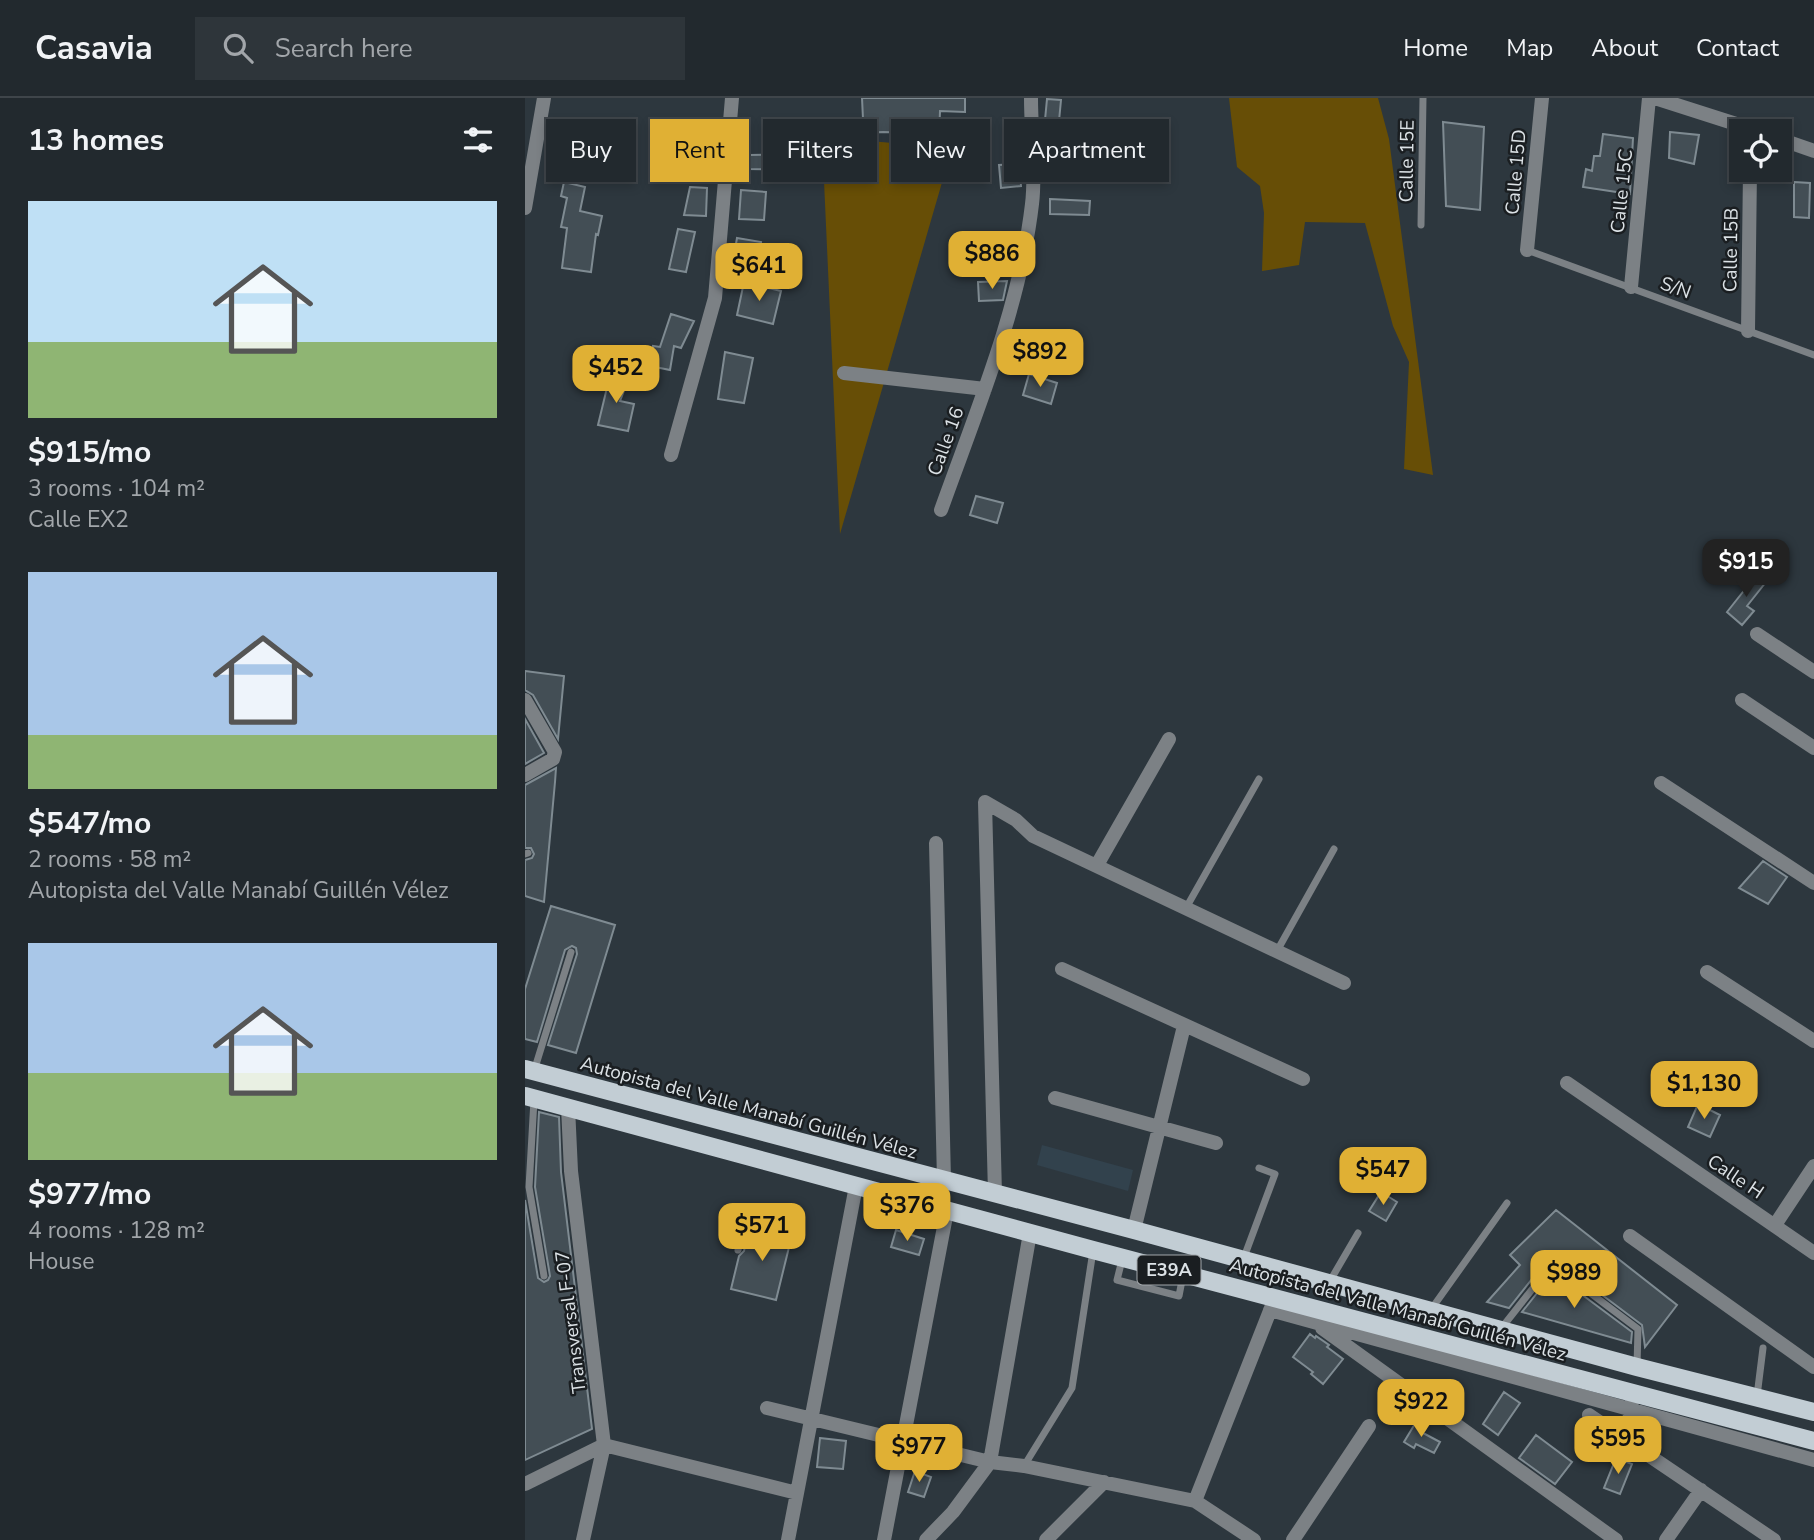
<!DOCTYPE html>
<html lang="en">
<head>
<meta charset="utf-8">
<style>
  :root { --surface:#22292e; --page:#2e353a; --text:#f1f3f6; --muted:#a2a6aa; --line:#3f454a; --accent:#e0b034 }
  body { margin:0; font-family:"Nunito Sans",sans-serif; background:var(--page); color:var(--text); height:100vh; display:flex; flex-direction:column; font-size:26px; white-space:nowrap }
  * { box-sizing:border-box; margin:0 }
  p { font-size:23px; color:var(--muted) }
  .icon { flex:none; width:38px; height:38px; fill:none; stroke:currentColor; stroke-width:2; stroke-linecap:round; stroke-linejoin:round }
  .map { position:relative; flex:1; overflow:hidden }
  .drawer { display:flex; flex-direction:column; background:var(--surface); width:525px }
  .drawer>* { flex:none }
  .banner { position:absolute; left:21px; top:21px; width:665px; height:63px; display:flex; gap:14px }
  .fabs { position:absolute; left:1204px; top:21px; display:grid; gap:14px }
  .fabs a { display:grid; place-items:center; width:63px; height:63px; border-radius:0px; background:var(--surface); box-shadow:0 4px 10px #0003,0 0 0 2px var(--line); font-size:35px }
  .price { position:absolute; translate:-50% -60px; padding:0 16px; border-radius:14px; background:var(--accent); color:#111; font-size:23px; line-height:46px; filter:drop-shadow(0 2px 4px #0008) }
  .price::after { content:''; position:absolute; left:50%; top:42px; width:21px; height:16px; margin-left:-10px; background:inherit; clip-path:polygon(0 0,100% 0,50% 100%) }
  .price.selected { background:#222; color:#fff }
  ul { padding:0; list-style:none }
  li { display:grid; align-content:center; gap:14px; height:371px; padding:0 28px }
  li span { display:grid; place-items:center; height:217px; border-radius:0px; color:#555 }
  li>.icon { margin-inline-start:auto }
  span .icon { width:126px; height:126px; fill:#fffc; stroke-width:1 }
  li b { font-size:30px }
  h2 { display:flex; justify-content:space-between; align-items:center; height:84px; padding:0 28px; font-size:30px }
  .tag { padding:0 24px; border-radius:0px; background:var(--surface); box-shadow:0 4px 10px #0003,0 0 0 2px var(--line); font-size:24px; line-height:63px }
  .tag.selected { background:var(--accent); color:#111 }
  header { display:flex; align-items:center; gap:42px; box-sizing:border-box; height:98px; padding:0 35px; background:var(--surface); border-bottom:2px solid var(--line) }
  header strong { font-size:33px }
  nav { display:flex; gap:38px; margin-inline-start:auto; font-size:24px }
  .search { width:490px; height:63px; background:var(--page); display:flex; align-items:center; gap:18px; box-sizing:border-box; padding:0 24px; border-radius:0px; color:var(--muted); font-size:26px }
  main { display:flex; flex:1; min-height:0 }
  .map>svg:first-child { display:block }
</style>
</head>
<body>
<header>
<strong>Casavia</strong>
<div class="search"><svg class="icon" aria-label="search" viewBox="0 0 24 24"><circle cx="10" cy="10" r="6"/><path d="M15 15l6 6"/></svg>Search here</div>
<nav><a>Home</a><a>Map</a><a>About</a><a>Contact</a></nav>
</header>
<main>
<section class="drawer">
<h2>13 homes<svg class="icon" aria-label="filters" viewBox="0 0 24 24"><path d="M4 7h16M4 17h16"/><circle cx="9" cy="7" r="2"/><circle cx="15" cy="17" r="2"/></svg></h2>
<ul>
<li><span style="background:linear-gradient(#bfe0f5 65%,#8fb573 0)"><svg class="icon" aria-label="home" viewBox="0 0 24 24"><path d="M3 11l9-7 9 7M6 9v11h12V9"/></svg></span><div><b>$915/mo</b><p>3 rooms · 104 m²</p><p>Calle EX2</p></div></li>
<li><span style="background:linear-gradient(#a9c7e8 75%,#8fb573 0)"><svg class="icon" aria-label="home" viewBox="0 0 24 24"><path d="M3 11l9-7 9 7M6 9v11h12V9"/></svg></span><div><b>$547/mo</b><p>2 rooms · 58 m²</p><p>Autopista del Valle Manabí Guillén Vélez</p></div></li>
<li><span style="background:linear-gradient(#a9c7e8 60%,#8fb573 0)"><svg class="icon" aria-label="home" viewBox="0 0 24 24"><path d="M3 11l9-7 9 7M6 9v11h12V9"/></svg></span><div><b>$977/mo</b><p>4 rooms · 128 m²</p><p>House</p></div></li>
</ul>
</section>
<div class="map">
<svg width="1289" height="1442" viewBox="0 0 1289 1442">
  <rect width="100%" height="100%" fill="#2d373e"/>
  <path fill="#32424d" d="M 517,1047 L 608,1072 L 603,1093 L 512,1067 Z"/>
  <path fill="#674e06" d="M 704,0 L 853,0 L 864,41 L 908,377 L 879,371 L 884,264 L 868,228 L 840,125 L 780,124 L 774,167 L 737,173 L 739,115 L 735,88 L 712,69 Z
    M 297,39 L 427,50 L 315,436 Z"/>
  <path fill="#434e55" stroke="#7f8b92" stroke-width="2" d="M 337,0 L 440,0 L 440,14 L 415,13 L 414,39 L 395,38 L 395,35 L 358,34 L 330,35 L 330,39 L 313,39 L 313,22 L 338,21 Z
    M 522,1 L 536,2 L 534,23 L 520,22 Z
    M 918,24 L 959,29 L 955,112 L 921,108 Z
    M 1145,34 L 1174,37 L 1169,66 L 1144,60 Z
    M 1078,36 L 1108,40 L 1105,96 L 1058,89 L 1061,71 L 1067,73 L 1069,58 L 1075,58 Z
    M 528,50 L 561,54 L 560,77 L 525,72 Z
    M 282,56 L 282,72 L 223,71 L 225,57 Z
    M 494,66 L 496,88 L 476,90 L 474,67 Z
    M 39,84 L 60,89 L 55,113 L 77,118 L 73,137 L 71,136 L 66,174 L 37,170 L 42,130 L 36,129 L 42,100 L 36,98 Z
    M 1269,84 L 1285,85 L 1284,120 L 1269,119 Z
    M 165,89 L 182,90 L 181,118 L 159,117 Z
    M 216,92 L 241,94 L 239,122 L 214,121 Z
    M 525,101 L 565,103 L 564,117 L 525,116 Z
    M 153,131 L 170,134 L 161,174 L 144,171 Z
    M 212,140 L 236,144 L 233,161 L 209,157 Z
    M 482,183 L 478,202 L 454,203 L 453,184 Z
    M 219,184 L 256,193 L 248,226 L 212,217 Z
    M 146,216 L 169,223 L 156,250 L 149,248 L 145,272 L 125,268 L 128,248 L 135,249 Z
    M 200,254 L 228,260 L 219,305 L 193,301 Z
    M 86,273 L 104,280 L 95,303 L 109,306 L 103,333 L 73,327 Z
    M 504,276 L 532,285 L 526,306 L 498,297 Z
    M 451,398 L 478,405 L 472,425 L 445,417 Z
    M 1228,474 L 1241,484 L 1222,508 L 1229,513 L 1217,527 L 1202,514 L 1221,490 L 1218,488 Z
    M 0,573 L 39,578 L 33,641 L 8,597 L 0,592 Z
    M 0,621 L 19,655 L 0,666 Z
    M 31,670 L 30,684 L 19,804 L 0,798 L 0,762 L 7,760 L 9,756 L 6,750 L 0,750 L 0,687 Z
    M 1238,763 L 1262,779 L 1243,806 L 1214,790 Z
    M 26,808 L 90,827 L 51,955 L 23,947 L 52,856 L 51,850 L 47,848 L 40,852 L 12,944 L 0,941 L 0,891 Z
    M 1173,1006 L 1195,1017 L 1185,1039 L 1163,1029 Z
    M 14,1014 L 34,1019 L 36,1074 L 67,1331 L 0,1362 L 0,1102 L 13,1180 L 19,1184 L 23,1182 L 25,1178 L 10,1089 Z
    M 856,1094 L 872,1104 L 861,1123 L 844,1113 Z
    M 1031,1112 L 1152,1207 L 1120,1249 L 1117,1227 L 1028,1160 L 1022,1162 L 984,1210 L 962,1204 L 995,1167 L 985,1157 Z
    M 225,1127 L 267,1137 L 251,1202 L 206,1191 L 214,1158 L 219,1153 Z
    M 371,1132 L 399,1141 L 394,1157 L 366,1149 Z
    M 1028,1175 L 1107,1234 L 1106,1245 L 997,1214 Z
    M 785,1236 L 790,1240 L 791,1238 L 804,1247 L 802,1249 L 818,1261 L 798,1286 L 786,1276 L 788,1274 L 768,1259 Z
    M 979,1294 L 995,1305 L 973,1337 L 958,1326 Z
    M 891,1324 L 901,1330 L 898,1335 L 915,1344 L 909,1355 L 891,1346 L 889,1350 L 879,1344 Z
    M 1011,1337 L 1047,1364 L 1030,1386 L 994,1360 Z
    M 295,1340 L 321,1343 L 318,1371 L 292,1369 Z
    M 1091,1360 L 1107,1366 L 1095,1396 L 1079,1390 Z
    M 390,1373 L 406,1379 L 399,1399 L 383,1394 Z"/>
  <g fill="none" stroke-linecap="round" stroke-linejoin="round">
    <path stroke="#7c8185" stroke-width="7" d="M 896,127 L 898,0
      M 1002,152 L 1289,257
      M 0,756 L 3,755
      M 661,810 L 734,681
      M 752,853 L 809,751
      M 9,973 L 46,854
      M 9,1002 L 4,1089 L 19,1178
      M 213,1152 L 222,1109
      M 597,1162 L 592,1182 L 654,1198 L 658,1177
      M 718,1162 L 750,1076 L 734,1070
      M 805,1183 L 833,1135
      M 905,1213 L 982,1105
      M 975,1232 L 1027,1166 L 1113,1231 L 1112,1268
      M 1232,1298 L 1238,1250
      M 499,1368 L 547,1290 L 568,1153"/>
    <path stroke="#7c8185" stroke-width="14" d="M 1130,0 L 1233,33
      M 1255,41 L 1289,53
      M 0,110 L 19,0
      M 1002,152 L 1017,0
      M 1106,189 L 1124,0
      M 1223,233 L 1225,72
      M 319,275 L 460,291
      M 146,357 L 190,200 L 207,0
      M 416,412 C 451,314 495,210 507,106 C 511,75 506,33 506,0
      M 1232,536 L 1289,574
      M 0,602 L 30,654 L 28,661 L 0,677
      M 1217,602 L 1289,650
      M 1136,685 L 1289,785
      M 411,745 L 419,1082
      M 572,767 L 644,641
      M 537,871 L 778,981
      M 1182,874 L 1289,943
      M 1042,985 L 1289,1155
      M 530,1000 L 691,1045
      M 470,1096 L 460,704 L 491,722 L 508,738 L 819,885
      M 1250,1127 L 1289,1068
      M 609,1132 L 659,928
      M 1105,1138 L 1289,1269
      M 745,1212 L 1289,1362
      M 797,1230 L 1091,1442
      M 242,1310 L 465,1364 L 499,1368 L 670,1403 L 729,1442
      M 1064,1317 L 1249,1442
      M 1101,1341 L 1107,1304
      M 0,1386 L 79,1347 L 46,1073 L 43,1009
      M 670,1403 L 748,1205
      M 58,1442 L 79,1347 L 272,1395
      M 263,1442 L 331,1088
      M 359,1442 L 422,1113
      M 401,1442 L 428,1414 L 465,1364 L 505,1135
      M 521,1442 L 579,1384
      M 768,1442 L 844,1328
      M 1141,1442 L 1176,1392"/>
    <path stroke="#c2cdd4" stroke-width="18" d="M 0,971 L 609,1132 L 1112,1269 L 1289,1314
      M 0,998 L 568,1152 L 1289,1343"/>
  </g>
  <g text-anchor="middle" stroke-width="5" stroke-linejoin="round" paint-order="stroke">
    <rect fill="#1a1e21" stroke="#a2a7ab" stroke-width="2" x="612.5" y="1157.5" width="63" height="29" rx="5"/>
    <g font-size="18" font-weight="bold" fill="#dce2e6">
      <text x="644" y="1178">E39A</text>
    </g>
    <g font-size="19" fill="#dce2e6" stroke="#1a1e21">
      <text transform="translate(881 63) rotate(-89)" y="7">Calle 15E</text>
      <text transform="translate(990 74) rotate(-85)" y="7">Calle 15D</text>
      <text transform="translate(1096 93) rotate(-84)" y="7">Calle 15C</text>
      <text transform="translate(1205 152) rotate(-89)" y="7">Calle 15B</text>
      <text transform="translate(1151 189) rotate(20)" y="7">S/N</text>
      <text transform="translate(420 343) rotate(-70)" y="7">Calle 16</text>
      <text transform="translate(224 1009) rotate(15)" y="7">Autopista del Valle Manabí Guillén Vélez</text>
      <text transform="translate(1211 1078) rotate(34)" y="7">Calle H</text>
      <text transform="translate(873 1211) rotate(15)" y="7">Autopista del Valle Manabí Guillén Vélez</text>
      <text transform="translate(45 1224) rotate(-97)" y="7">Transversal F-07</text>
    </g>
  </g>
</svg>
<div class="fabs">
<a><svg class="icon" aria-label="locate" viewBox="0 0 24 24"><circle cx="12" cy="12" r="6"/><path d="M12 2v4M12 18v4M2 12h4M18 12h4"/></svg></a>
</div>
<b class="price" style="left:467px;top:193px">$886</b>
<b class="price" style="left:234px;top:205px">$641</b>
<b class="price" style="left:515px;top:291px">$892</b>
<b class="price" style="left:91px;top:307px">$452</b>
<b class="price selected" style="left:1221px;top:501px">$915</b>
<b class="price" style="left:1179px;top:1023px">$1,130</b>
<b class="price" style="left:858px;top:1109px">$547</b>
<b class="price" style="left:382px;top:1145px">$376</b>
<b class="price" style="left:237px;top:1165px">$571</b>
<b class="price" style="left:1049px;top:1212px">$989</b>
<b class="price" style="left:896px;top:1341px">$922</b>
<b class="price" style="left:1093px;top:1378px">$595</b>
<b class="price" style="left:394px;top:1386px">$977</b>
<div class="banner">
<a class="tag">Buy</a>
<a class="tag selected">Rent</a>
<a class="tag">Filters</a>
<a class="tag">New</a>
<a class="tag">Apartment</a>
</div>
</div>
</main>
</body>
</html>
